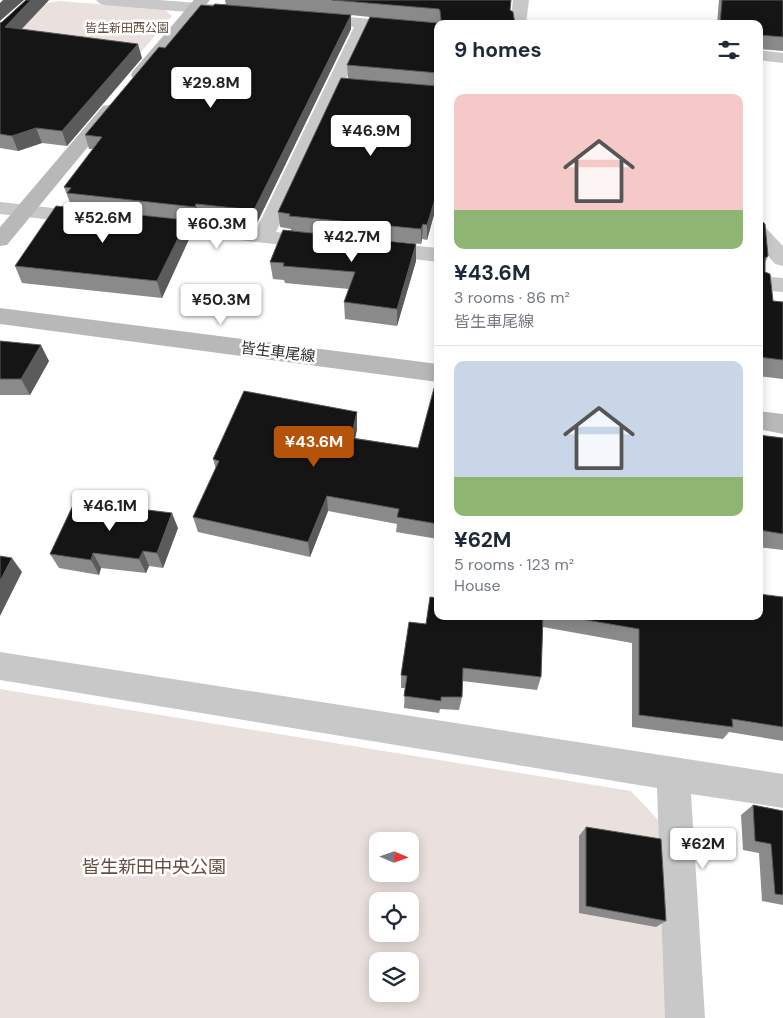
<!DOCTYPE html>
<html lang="en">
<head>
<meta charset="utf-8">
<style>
  :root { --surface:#fff; --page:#f2f2f3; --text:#1f2937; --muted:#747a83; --line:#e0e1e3; --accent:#b45309 }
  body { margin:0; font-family:"DM Sans","Noto Sans JP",sans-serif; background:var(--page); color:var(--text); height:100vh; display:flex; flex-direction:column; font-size:19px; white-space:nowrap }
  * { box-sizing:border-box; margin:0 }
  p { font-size:16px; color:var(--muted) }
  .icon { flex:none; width:28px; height:28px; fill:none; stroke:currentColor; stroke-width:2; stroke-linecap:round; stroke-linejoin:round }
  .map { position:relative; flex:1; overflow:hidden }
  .sheet { position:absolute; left:434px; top:20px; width:329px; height:600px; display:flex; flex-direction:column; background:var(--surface); border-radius:10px; box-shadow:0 2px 12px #0003 }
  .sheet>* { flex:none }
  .needle { width:32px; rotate:92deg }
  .tools { position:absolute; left:369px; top:832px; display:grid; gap:10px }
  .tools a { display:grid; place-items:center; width:50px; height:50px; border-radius:10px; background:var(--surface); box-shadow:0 2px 12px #0003; font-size:25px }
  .price { position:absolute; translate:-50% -42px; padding:0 11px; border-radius:5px; background:#fff; color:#222; font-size:16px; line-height:32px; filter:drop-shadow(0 1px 2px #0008) }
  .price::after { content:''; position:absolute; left:50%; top:30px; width:15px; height:11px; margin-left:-8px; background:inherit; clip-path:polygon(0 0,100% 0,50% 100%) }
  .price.selected { background:var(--accent); color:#fff }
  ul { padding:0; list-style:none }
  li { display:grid; align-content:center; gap:10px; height:265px; padding:0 20px }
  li+li { border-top:1px solid var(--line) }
  li span { display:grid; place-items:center; height:155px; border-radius:10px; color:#555 }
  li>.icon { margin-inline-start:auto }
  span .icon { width:90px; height:90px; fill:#fffc; stroke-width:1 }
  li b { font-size:21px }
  h2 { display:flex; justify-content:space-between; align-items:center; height:60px; padding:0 20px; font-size:21px }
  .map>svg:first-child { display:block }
</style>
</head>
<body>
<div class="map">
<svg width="783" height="1018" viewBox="0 0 783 1018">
  <rect width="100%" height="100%" fill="#fff"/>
  <path fill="#eae0dd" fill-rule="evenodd" d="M 59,1 L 164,9 L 172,16 L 141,52 L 8,36 L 43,4 Z
    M 0,689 L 631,791 L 662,824 L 667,1018 L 0,1018 ZM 378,841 L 410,841 L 410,874 L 378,874 ZM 378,901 L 410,901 L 410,934 L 378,934 ZM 378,961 L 410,961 L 410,994 L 378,994 Z"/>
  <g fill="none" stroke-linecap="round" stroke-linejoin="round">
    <path fill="#c8c8c8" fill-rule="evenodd" d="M 96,0 L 159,0 L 224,5 L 229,7 L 232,10 L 229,13 L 224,15 L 104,5 L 99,3 Z
      M 513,0 L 529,0 L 526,24 L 510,24 Z
      M 315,14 L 438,25 L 438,35 L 369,29 L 276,232 L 324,238 L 328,243 L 324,248 L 317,249 L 144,229 L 141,225 L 144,221 L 151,219 L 256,230 L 354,27 L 310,22 L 307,19 L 310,16 Z
      M 759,50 L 783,53 L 783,63 L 759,60 Z
      M 0,202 L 88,212 L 95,214 L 98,218 L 95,222 L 88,224 L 0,214 Z
      M 759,226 L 766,228 L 783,246 L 783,266 L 775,264 L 759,245 Z
      M 379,242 L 438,248 L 438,262 L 372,254 L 368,249 L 372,244 Z
      M 759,276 L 783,278 L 783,292 L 759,290 Z
      M 0,652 L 783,774 L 783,808 L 691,794 L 705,1018 L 665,1018 L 657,788 L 0,680 Z"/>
    <path fill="#b8b8b8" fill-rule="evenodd" d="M 194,0 L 210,0 L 145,79 L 133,79 L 131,75 L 133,71 Z
      M 109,105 L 115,106 L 118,110 L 115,114 L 7,245 L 0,246 L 0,227 L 103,106 Z
      M 0,308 L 438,364 L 438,382 L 0,324 Z
      M 759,411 L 783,414 L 783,434 L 759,429 Z"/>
  </g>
  <path fill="#8a8a8a" d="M 49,0 L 22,29 L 142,58 L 67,146 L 42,143 L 18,151 L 0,148 L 0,23 Z
    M 225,0 L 511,0 L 438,24 L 438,212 L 435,211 L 427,240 L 422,239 L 421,244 L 291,231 L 291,229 L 280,227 L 278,212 L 348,78 L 347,65 L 370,17 L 351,15 L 351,29 L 256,225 L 199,218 L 198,221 L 113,212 L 190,237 L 162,298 L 22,283 L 15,266 L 72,208 L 64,187 L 93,149 L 89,149 L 85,135 L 165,48 L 213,6 L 226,4 Z
    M 719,0 L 783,0 L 783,51 L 759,49 L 759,24 L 717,24 Z
    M 759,218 L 768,256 L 765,263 L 765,272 L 773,301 L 783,302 L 783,379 L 759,376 Z
    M 416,261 L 397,326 L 345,319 L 344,302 L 349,289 L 285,283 L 284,280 L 273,279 L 270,262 Z
    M 0,341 L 49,361 L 30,395 L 0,395 Z
    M 438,389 L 438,539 L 396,532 L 397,524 L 328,511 L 310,557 L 198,532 L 193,517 L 216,469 L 213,459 L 357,412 L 357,429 L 355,438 L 418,448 Z
    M 759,435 L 783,438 L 783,550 L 759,547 Z
    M 178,528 L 163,568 L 149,566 L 146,573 L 101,568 L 99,575 L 59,568 L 50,554 Z
    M 783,597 L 783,741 L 729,732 L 723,739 L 632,727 L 632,643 L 543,627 L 541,677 L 537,690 L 462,681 L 462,697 L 459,710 L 440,709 L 439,713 L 404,708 L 405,688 L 401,688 L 401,675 L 426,624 L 438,616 L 759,616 Z
    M 753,805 L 783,811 L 783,905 L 762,901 L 759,853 L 743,850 L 741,815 Z
    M 586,827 L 666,921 L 656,927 L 579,913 L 579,836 Z"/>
  <path fill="#5b5b5b" d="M 3,0 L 24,0 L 0,21 L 0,3 Z
    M 31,0 L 49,0 L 10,41 L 5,27 Z
    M 351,15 L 351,29 L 256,225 L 254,210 Z
    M 138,44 L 142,58 L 67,146 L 62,131 Z
    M 36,128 L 42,143 L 18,151 L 12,136 Z
    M 436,196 L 435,211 L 427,240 L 427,225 Z
    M 196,204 L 199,218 L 198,221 L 195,207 Z
    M 187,220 L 190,237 L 162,298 L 157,281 Z
    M 423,224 L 422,239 L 421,244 L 421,229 Z
    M 416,244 L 416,261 L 397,326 L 397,309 Z
    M 41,345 L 49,361 L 30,395 L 21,379 Z
    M 357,412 L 357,429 L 352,454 L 351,438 Z
    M 327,496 L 328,511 L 310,557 L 308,542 Z
    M 172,513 L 178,528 L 163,568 L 157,553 Z
    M 143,551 L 149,566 L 146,573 L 139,559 Z
    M 93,553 L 101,568 L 99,575 L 91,560 Z
    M 12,558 L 22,572 L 0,616 L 0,581 Z"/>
  <path fill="#151515" stroke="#5b5b5b" d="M 26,0 L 31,0 L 5,27 L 138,44 L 62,131 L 36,128 L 12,136 L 0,134 L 0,23 L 2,22 Z
    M 332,0 L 511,0 L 510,10 L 513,12 L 515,24 L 438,24 L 438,73 L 347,65 L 370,17 L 438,23 L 441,21 L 440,11 L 439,9 Z
    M 722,0 L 783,0 L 783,37 L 759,35 L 759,24 L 720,24 Z
    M 215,4 L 351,15 L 254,210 L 196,204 L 195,207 L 67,193 L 71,188 L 64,187 L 102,137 L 85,135 L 159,47 L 165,48 L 201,5 L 213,6 Z
    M 341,78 L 438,86 L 438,197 L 436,196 L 427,225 L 423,224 L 421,229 L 289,216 L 290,214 L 278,212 Z
    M 56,206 L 187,220 L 157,281 L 15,266 Z
    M 759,218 L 765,224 L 768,256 L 765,258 L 765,272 L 770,274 L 773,301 L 783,302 L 783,360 L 759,357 Z
    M 283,230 L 416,244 L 397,309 L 344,302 L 355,272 L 283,266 L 284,263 L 270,262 Z
    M 0,341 L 41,345 L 21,379 L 0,379 Z
    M 434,388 L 438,389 L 438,524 L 397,517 L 399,509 L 327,496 L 308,542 L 193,517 L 219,461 L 213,459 L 244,391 L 357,412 L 351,438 L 418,448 Z
    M 759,435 L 783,438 L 783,534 L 759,530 Z
    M 75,501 L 172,513 L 157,553 L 143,551 L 139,559 L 93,553 L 91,560 L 50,554 Z
    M 0,556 L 12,558 L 0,581 Z
    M 759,594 L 783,597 L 783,727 L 732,719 L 733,727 L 639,715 L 639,629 L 563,616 L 759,616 Z
    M 430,597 L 438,598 L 438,616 L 543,616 L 541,677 L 463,668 L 462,697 L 441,697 L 441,701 L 404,696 L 407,676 L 401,675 L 409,622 L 426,624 Z
    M 753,805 L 783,811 L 783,895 L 775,894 L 771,844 L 755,841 Z
    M 586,827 L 661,839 L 666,921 L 586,906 Z"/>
  <g text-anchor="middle" stroke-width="5" stroke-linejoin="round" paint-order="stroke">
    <g font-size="12" fill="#674d3e" stroke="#fff">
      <text x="127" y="32">皆生新田西公園</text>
    </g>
    <g font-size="15" fill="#2e2e2e" stroke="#fff">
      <text transform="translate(278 352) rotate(7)" y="5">皆生車尾線</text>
    </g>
    <g font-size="18" fill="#674d3e" stroke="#fff">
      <text x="154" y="873">皆生新田中央公園</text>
    </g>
  </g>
</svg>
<div class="tools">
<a><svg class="needle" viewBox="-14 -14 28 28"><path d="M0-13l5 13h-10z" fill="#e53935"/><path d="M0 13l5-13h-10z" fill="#747a83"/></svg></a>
<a><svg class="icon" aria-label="locate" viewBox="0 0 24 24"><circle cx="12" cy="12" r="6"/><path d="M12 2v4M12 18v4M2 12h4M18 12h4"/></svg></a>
<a><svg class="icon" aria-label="layers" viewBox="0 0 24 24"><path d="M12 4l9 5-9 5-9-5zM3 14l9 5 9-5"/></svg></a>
</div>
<b class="price" style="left:211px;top:109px">¥29.8M</b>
<b class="price" style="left:371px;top:157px">¥46.9M</b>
<b class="price" style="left:103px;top:244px">¥52.6M</b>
<b class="price" style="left:217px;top:250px">¥60.3M</b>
<b class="price" style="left:352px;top:263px">¥42.7M</b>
<b class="price" style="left:221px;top:326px">¥50.3M</b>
<b class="price selected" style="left:314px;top:468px">¥43.6M</b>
<b class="price" style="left:110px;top:532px">¥46.1M</b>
<b class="price" style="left:703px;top:870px">¥62M</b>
<section class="sheet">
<h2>9 homes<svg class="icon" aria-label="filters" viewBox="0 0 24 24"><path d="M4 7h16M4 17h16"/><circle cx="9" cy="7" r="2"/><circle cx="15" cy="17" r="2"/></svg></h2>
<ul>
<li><span style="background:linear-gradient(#f6c9c9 75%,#8fb573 0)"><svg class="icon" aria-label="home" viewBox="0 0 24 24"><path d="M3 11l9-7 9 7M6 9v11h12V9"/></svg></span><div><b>¥43.6M</b><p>3 rooms · 86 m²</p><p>皆生車尾線</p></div></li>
<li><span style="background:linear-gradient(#c9d6e8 75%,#8fb573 0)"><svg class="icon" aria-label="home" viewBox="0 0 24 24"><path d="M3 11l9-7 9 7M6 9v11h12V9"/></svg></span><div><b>¥62M</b><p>5 rooms · 123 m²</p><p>House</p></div></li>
</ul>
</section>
</div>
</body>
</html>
